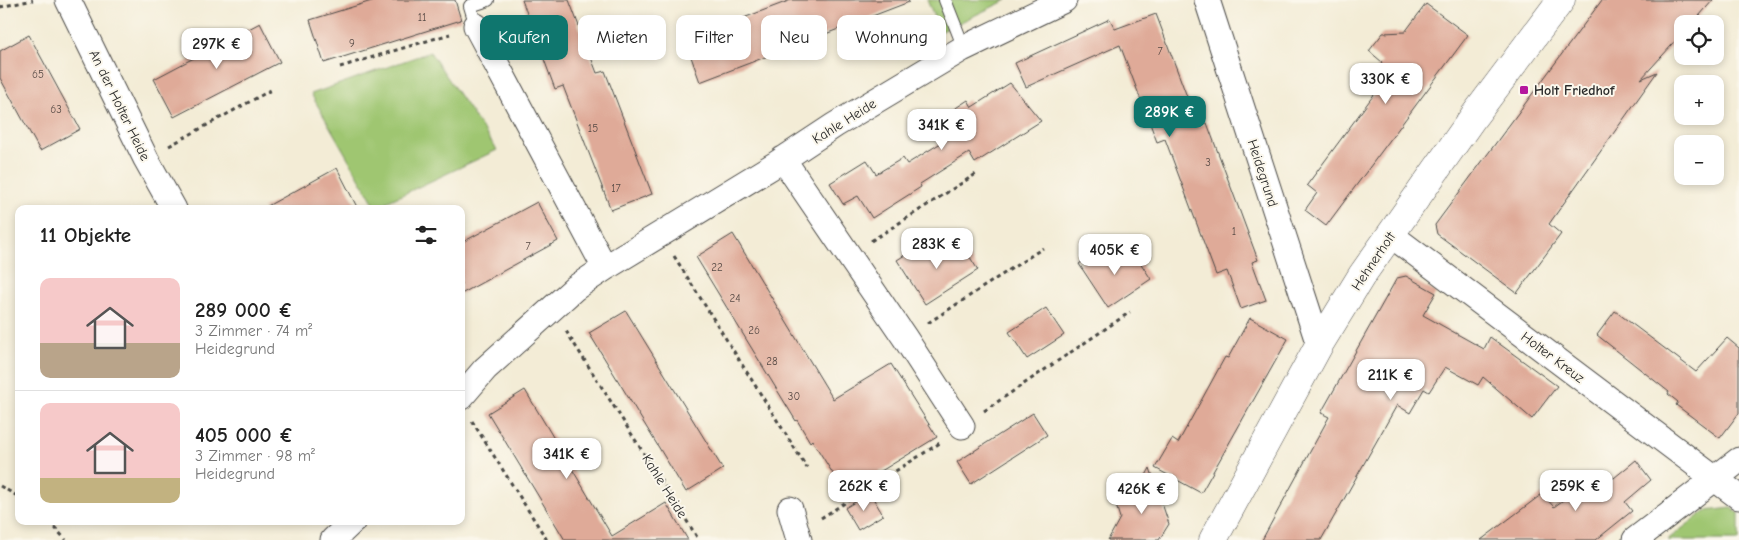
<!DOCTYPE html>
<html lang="de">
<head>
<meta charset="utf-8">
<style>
  :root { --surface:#fff; --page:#f6f6f6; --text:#222; --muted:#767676; --line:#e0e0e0; --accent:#0f766e }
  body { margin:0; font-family:"Comic Neue",sans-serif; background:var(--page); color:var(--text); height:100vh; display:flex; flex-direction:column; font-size:19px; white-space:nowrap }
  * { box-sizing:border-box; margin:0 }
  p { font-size:16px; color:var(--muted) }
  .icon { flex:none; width:28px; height:28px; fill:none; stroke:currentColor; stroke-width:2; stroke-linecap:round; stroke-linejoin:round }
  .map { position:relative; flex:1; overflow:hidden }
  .sheet { position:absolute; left:15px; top:205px; width:450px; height:320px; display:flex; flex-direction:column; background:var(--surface); border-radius:10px; box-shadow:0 2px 8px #0003 }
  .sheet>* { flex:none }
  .banner { position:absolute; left:480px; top:15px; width:475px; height:45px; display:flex; gap:10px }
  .controls { position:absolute; left:1674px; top:15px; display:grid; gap:10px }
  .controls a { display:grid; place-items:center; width:50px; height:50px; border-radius:10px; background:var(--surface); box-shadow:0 2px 8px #0003; font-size:25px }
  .price { position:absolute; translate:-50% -42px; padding:0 11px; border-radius:10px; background:#fff; color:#222; font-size:16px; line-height:32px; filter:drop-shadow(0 1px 2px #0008) }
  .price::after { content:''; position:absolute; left:50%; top:30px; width:15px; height:11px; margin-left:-8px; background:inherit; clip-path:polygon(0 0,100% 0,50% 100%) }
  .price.current { background:var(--accent); color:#fff }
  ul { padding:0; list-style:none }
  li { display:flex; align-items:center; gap:15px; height:125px; padding:0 25px }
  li+li { border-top:1px solid var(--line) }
  li span { display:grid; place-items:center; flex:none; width:140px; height:100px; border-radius:10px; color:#555 }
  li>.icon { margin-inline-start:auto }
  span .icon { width:60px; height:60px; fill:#fffc; stroke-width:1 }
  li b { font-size:21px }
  h2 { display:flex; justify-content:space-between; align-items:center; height:60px; padding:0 25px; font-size:21px }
  .tag { padding:0 18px; border-radius:10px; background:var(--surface); box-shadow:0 2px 8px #0003; font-size:18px; line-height:45px }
  .tag.current { background:var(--accent); color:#fff }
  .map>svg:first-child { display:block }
</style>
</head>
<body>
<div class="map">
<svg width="1739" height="540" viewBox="0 0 1739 540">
  <rect width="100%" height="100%" fill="#fbf7ec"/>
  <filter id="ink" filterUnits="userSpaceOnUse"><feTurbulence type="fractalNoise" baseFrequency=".02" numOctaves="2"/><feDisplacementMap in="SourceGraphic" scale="10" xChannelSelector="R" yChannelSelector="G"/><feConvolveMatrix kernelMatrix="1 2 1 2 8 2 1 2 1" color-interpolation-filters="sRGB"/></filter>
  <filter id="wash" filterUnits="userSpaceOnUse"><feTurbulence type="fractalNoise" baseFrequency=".0096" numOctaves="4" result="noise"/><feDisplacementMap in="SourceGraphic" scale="20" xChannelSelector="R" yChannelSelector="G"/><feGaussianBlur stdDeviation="1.12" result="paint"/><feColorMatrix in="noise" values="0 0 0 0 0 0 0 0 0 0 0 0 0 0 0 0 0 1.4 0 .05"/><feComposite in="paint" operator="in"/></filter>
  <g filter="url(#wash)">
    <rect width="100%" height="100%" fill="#f3ecd6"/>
    <path fill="#9fc671" stroke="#65784e" d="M 927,0 L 1007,0 L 940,32 Z
      M 430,52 L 497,150 L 376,207 L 311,94 Z
      M 1732,508 L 1739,513 L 1739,540 L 1667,540 L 1705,511 Z"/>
    <g id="blocks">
      <path fill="#dfaa98" d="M 375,0 L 455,0 L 461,20 L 324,63 L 310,20 Z
        M 522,0 L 569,0 L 597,73 L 605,71 L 652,194 L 611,210 L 563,86 L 555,89 Z
        M 791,0 L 908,0 L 909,2 L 700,82 L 685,40 Z
        M 1602,0 L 1713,0 L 1692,24 L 1682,24 L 1682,34 L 1641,79 L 1657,72 L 1549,224 L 1561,234 L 1517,293 L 1437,234 L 1435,225 Z
        M 1426,4 L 1468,35 L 1326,226 L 1305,210 L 1317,193 L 1307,185 L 1387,77 L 1377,69 L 1382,62 L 1369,51 L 1383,33 L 1405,32 Z
        M 1156,14 L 1198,126 L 1207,123 L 1258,260 L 1252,262 L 1266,300 L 1241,309 L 1227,271 L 1216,275 L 1165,139 L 1157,142 L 1120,45 L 1026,87 L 1015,63 L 1110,19 L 1115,29 Z
        M 260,23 L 280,62 L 174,117 L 154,79 Z
        M 29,35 L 80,129 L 40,151 L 0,78 L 0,51 Z
        M 1010,83 L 1041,121 L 975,163 L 969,153 L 920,184 L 921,187 L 872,218 L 858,196 L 843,204 L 830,183 L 867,160 L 876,174 L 903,158 L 907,164 L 957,133 L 945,115 L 968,100 L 972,107 Z
        M 337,168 L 358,209 L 262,209 Z
        M 537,202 L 558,241 L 461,294 L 461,243 Z
        M 733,234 L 833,399 L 891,364 L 937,437 L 845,493 L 812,440 L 810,442 L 797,420 L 796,421 L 696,257 Z
        M 959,240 L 978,270 L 925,304 L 897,260 L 921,245 L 930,259 Z
        M 1101,249 L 1107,259 L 1112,256 L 1116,260 L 1132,250 L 1151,279 L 1108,308 L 1079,264 Z
        M 1406,276 L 1436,293 L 1423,315 L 1484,349 L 1490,337 L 1557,386 L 1532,419 L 1483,377 L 1478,385 L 1445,367 L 1429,392 L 1424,389 L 1410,413 L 1397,405 L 1321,540 L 1262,540 L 1329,417 L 1321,413 L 1397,278 Z
        M 1046,308 L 1064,335 L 1027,359 L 1009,332 Z
        M 626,311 L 723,469 L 686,492 L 589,333 Z
        M 1615,311 L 1696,372 L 1727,338 L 1739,348 L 1739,413 L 1720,438 L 1676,405 L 1678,402 L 1668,394 L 1669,392 L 1597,335 Z
        M 1250,318 L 1288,339 L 1201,493 L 1155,468 L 1172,439 L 1178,443 L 1225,357 L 1228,358 Z
        M 525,390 L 612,536 L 666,503 L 688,540 L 565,540 L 488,413 Z
        M 1033,413 L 1047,435 L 971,484 L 957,462 Z
        M 1636,460 L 1651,480 L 1625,502 L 1632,511 L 1596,540 L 1481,540 L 1542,494 L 1554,507 L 1580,487 L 1585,494 L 1606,478 L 1609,482 Z
        M 1150,468 L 1169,524 L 1159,540 L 1108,540 L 1120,518 L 1115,502 L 1133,500 Z
        M 870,493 L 883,515 L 858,530 L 845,508 Z"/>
    </g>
  </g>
  <g filter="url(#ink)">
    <use href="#blocks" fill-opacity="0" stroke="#494845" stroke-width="1"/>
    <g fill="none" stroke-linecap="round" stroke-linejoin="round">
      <defs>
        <path id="service" d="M 945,0 L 964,48
          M 476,26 L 470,6 L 488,0"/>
        <path id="minor" d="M 68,0 L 146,159 L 174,209
          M 1207,0 L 1319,345
          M 476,26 L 605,268
          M 783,159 L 905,338 L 962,426
          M 1391,235 L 1739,497
          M 461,397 L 485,369 L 575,288 L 605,268 L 776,164 L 835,125 L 962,49 L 1064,0
          M 790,509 L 799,540
          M 333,540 L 353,521
          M 1635,540 L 1739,460"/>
        <path id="tertiary" d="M 1213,540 L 1319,345 L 1362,275 L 1474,116 L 1561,0"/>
      </defs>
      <use href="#service" stroke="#494845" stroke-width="14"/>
      <use href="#minor" stroke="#494845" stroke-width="27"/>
      <use href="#tertiary" stroke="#494845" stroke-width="29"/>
      <path stroke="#494845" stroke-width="3" stroke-dasharray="4 4" stroke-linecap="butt" d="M 0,7 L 33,0
        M 340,67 L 450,34
        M 169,146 L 271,90
        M 871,241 L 976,174
        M 674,256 L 807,468
        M 928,323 L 1043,248
        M 566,331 L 697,537
        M 984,411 L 1130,312
        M 472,421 L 547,540
        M 0,486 L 19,497
        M 821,518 L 940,443
        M 49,521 L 66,540"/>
      <use href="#service" stroke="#fff" stroke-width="12"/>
      <use href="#minor" stroke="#fff" stroke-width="25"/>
      <use href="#tertiary" stroke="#fff" stroke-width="28"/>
    </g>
  </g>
  <rect fill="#b5179e" stroke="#fbf7ec" stroke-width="2" x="1519" y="85" width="10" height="10" rx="2.5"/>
  <g text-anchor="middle" stroke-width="4" stroke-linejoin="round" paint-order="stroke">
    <g font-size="11" fill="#584b46">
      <text x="422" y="21">11</text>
      <text x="352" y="47">9</text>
      <text x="1160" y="55">7</text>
      <text x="38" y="78">65</text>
      <text x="56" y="113">63</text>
      <text x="593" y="132">15</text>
      <text x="1208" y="166">3</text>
      <text x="616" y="192">17</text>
      <text x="1234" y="235">1</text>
      <text x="528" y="250">7</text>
      <text x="717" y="271">22</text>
      <text x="735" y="302">24</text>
      <text x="754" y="334">26</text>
      <text x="772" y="365">28</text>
      <text x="794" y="400">30</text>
    </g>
    <g font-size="14" font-weight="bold" fill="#2b2b2b" stroke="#fbf7ec" text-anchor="start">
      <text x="1534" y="95">Holt Friedhof</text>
    </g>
    <g font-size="14" fill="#2b2b2b" stroke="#fbf7ec">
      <text transform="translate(120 105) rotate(64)" y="5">An der Holter Heide</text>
      <text transform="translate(844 121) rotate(-32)" y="5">Kahle Heide</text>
      <text transform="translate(1263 173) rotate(72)" y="5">Heidegrund</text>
      <text transform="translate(1373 261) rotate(-56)" y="5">Hehnerholt</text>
      <text transform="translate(1553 357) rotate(37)" y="5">Holter Kreuz</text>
      <text transform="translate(665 486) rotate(58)" y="5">Kahle Heide</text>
    </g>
  </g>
</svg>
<div class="controls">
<a><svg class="icon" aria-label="locate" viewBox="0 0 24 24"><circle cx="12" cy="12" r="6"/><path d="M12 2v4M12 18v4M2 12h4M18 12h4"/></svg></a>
<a>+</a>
<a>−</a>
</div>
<b class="price" style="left:217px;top:70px">297K €</b>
<b class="price" style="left:1386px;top:105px">330K €</b>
<b class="price current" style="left:1170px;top:138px">289K €</b>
<b class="price" style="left:942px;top:151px">341K €</b>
<b class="price" style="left:937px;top:270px">283K €</b>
<b class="price" style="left:1115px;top:276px">405K €</b>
<b class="price" style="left:1391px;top:401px">211K €</b>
<b class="price" style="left:567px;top:480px">341K €</b>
<b class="price" style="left:864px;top:512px">262K €</b>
<b class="price" style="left:1576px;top:512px">259K €</b>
<b class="price" style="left:1142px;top:515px">426K €</b>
<div class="banner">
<a class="tag current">Kaufen</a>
<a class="tag">Mieten</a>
<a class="tag">Filter</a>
<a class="tag">Neu</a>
<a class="tag">Wohnung</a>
</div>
<section class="sheet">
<h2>11 Objekte<svg class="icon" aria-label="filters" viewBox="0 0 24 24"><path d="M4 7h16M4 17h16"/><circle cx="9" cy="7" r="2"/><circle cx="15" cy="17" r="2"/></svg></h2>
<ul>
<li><span style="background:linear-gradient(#f6c9c9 65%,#b9a48a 0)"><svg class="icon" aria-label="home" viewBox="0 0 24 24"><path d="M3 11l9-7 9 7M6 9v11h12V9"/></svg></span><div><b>289 000 €</b><p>3 Zimmer · 74 m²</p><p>Heidegrund</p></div></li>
<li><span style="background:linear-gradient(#f6c9c9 75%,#c2b280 0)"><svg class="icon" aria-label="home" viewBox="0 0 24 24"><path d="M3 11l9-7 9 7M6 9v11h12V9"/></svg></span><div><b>405 000 €</b><p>3 Zimmer · 98 m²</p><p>Heidegrund</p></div></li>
</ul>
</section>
</div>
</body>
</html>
